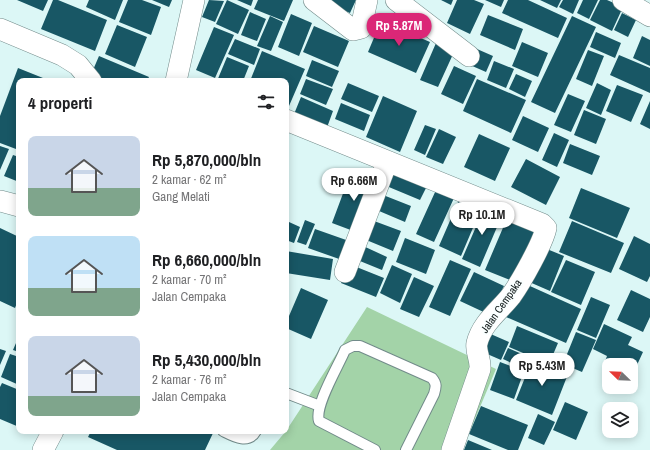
<!DOCTYPE html>
<html lang="id">
<head>
<meta charset="utf-8">
<style>
  :root { --surface:#fff; --page:#f6f6f6; --text:#202124; --muted:#757577; --accent:#db2777 }
  body { margin:0; font-family:"Archivo Narrow",sans-serif; background:var(--page); color:var(--text); height:100vh; display:flex; flex-direction:column; font-size:15px; white-space:nowrap }
  * { box-sizing:border-box; margin:0 }
  p { font-size:13px; color:var(--muted) }
  .icon { flex:none; width:22px; height:22px; fill:none; stroke:currentColor; stroke-width:2; stroke-linecap:round; stroke-linejoin:round }
  .map { position:relative; flex:1; overflow:hidden }
  .panel { position:absolute; left:16px; top:78px; width:273px; height:356px; display:flex; flex-direction:column; background:var(--surface); border-radius:8px; box-shadow:0 2px 10px #0003 }
  .panel>* { flex:none }
  .needle { width:26px; rotate:293deg }
  .buttons { position:absolute; left:602px; top:358px; display:grid; gap:8px }
  .buttons a { display:grid; place-items:center; width:36px; height:36px; border-radius:8px; background:var(--surface); box-shadow:0 2px 10px #0003; font-size:20px }
  .price { position:absolute; translate:-50% -34px; padding:0 9px; border-radius:14px; background:#fff; color:#222; font-size:13px; line-height:26px; filter:drop-shadow(0 1px 2px #0008) }
  .price::after { content:''; position:absolute; left:50%; top:24px; width:12px; height:9px; margin-left:-6px; background:inherit; clip-path:polygon(0 0,100% 0,50% 100%) }
  .price.on { background:var(--accent); color:#fff }
  ul { padding:0; list-style:none }
  li { display:flex; align-items:center; gap:12px; height:100px; padding:0 12px }
  li span { display:grid; place-items:center; flex:none; width:112px; height:80px; border-radius:8px; color:#555 }
  li>.icon { margin-inline-start:auto }
  span .icon { width:48px; height:48px; fill:#fffc; stroke-width:1 }
  li b { font-size:17px }
  h2 { display:flex; justify-content:space-between; align-items:center; height:48px; padding:0 12px; font-size:17px }
  .map>svg:first-child { display:block }
</style>
</head>
<body>
<div class="map">
<svg width="650" height="450" viewBox="0 0 650 450">
  <rect width="100%" height="100%" fill="#dcf7f6"/>
  <path fill="#a3d3a8" d="M 367,307 L 496,369 L 462,450 L 270,450 L 286,431 Z"/>
  <path fill="#185765" d="M 17,0 L 48,0 L 43,11 Z
    M 53,0 L 58,0 L 107,20 L 95,51 L 41,29 Z
    M 89,0 L 123,0 L 115,20 L 86,7 Z
    M 128,0 L 142,0 L 161,7 L 151,35 L 119,22 Z
    M 152,0 L 172,0 L 169,7 Z
    M 209,0 L 224,1 L 215,22 L 202,17 Z
    M 227,0 L 249,10 L 238,34 L 216,24 Z
    M 237,0 L 253,0 L 251,6 Z
    M 258,0 L 293,0 L 284,21 L 254,9 Z
    M 324,0 L 356,0 L 350,13 L 323,2 Z
    M 441,0 L 453,0 L 451,5 Z
    M 457,0 L 474,0 L 484,4 L 470,34 L 447,23 Z
    M 485,0 L 504,0 L 501,7 Z
    M 508,0 L 528,0 L 567,18 L 558,38 L 502,13 Z
    M 540,0 L 561,0 L 557,8 Z
    M 563,0 L 579,0 L 573,14 L 559,7 Z
    M 583,0 L 598,0 L 589,19 L 577,13 Z
    M 600,0 L 607,0 L 623,7 L 612,31 L 590,20 Z
    M 250,12 L 266,19 L 257,41 L 241,35 Z
    M 622,13 L 636,20 L 628,37 L 614,30 Z
    M 291,14 L 312,23 L 299,56 L 278,47 Z
    M 488,15 L 523,29 L 515,50 L 480,35 Z
    M 270,16 L 283,22 L 271,51 L 257,46 Z
    M 572,16 L 596,27 L 555,113 L 531,102 Z
    M 381,21 L 430,42 L 416,73 L 368,52 Z
    M 117,25 L 147,37 L 135,67 L 105,54 Z
    M 314,26 L 349,41 L 338,67 L 303,52 Z
    M 214,27 L 234,35 L 215,78 L 196,70 Z
    M 596,32 L 621,43 L 615,58 L 590,47 Z
    M 642,36 L 650,40 L 650,66 L 633,58 Z
    M 235,39 L 260,49 L 254,65 L 228,54 Z
    M 522,42 L 548,53 L 538,77 L 512,66 Z
    M 436,43 L 454,52 L 438,87 L 420,80 Z
    M 477,49 L 493,56 L 486,72 L 470,65 Z
    M 588,50 L 604,56 L 592,86 L 576,79 Z
    M 262,51 L 305,69 L 289,106 L 286,105 L 286,81 L 250,81 Z
    M 619,55 L 650,68 L 650,93 L 610,75 Z
    M 99,56 L 149,77 L 147,81 L 100,81 L 90,77 Z
    M 227,57 L 249,66 L 243,81 L 217,81 Z
    M 312,60 L 339,71 L 332,87 L 306,76 Z
    M 494,61 L 514,69 L 506,88 L 487,80 Z
    M 454,66 L 476,76 L 463,104 L 441,94 Z
    M 18,68 L 43,78 L 41,81 L 19,81 L 19,140 L 16,149 L 0,143 L 0,116 Z
    M 516,74 L 532,81 L 525,97 L 509,89 Z
    M 306,79 L 333,89 L 326,105 L 300,94 Z
    M 477,79 L 526,100 L 511,133 L 463,111 Z
    M 348,83 L 379,96 L 372,112 L 341,99 Z
    M 597,83 L 611,90 L 601,115 L 586,108 Z
    M 617,85 L 643,95 L 631,122 L 606,111 Z
    M 568,94 L 585,101 L 571,132 L 554,125 Z
    M 383,96 L 417,111 L 400,152 L 366,137 Z
    M 301,97 L 333,111 L 325,133 L 292,119 Z
    M 650,101 L 650,129 L 640,124 Z
    M 341,103 L 370,115 L 364,131 L 335,119 Z
    M 584,110 L 606,119 L 596,144 L 574,135 Z
    M 523,116 L 549,128 L 538,152 L 512,140 Z
    M 425,125 L 436,129 L 425,155 L 414,150 Z
    M 439,129 L 456,137 L 443,164 L 426,157 Z
    M 554,133 L 569,140 L 557,167 L 542,160 Z
    M 479,134 L 510,148 L 495,181 L 464,167 Z
    M 570,144 L 600,156 L 592,175 L 563,163 Z
    M 0,146 L 9,149 L 0,170 Z
    M 13,155 L 19,157 L 19,182 L 4,176 Z
    M 526,159 L 560,177 L 546,205 L 511,187 Z
    M 391,168 L 428,184 L 420,200 L 384,185 Z
    M 351,172 L 376,181 L 356,232 L 332,223 Z
    M 581,188 L 630,208 L 617,238 L 569,218 Z
    M 436,190 L 454,198 L 434,242 L 416,234 Z
    M 378,193 L 411,206 L 405,222 L 372,208 Z
    M 459,200 L 481,209 L 461,256 L 439,246 Z
    M 485,206 L 503,213 L 480,267 L 462,259 Z
    M 508,216 L 538,229 L 515,282 L 485,270 Z
    M 366,218 L 401,231 L 393,251 L 359,237 Z
    M 305,220 L 315,224 L 306,245 L 297,242 Z
    M 572,221 L 624,243 L 611,273 L 559,252 Z
    M 289,222 L 300,227 L 294,243 L 286,240 L 286,230 Z
    M 0,228 L 19,237 L 19,298 L 15,308 L 0,301 Z
    M 315,229 L 349,241 L 342,260 L 308,248 Z
    M 634,236 L 650,244 L 650,276 L 647,282 L 619,269 Z
    M 405,238 L 435,250 L 426,274 L 396,262 Z
    M 361,245 L 387,257 L 382,270 L 355,259 Z
    M 542,247 L 564,256 L 550,291 L 527,281 Z
    M 286,251 L 333,259 L 330,280 L 286,273 Z
    M 450,260 L 471,269 L 450,316 L 429,307 Z
    M 566,260 L 595,272 L 581,305 L 551,292 Z
    M 349,264 L 384,278 L 376,297 L 341,283 Z
    M 392,265 L 412,274 L 400,303 L 380,293 Z
    M 474,272 L 504,286 L 490,315 L 460,301 Z
    M 414,277 L 434,286 L 419,317 L 400,309 Z
    M 521,282 L 581,309 L 566,343 L 506,317 Z
    M 301,288 L 328,300 L 311,339 L 286,328 L 286,323 Z
    M 631,290 L 650,299 L 650,317 L 643,332 L 617,320 Z
    M 591,297 L 610,305 L 596,338 L 577,330 Z
    M 604,324 L 632,337 L 628,345 L 643,352 L 631,378 L 631,365 L 609,366 L 604,364 L 607,356 L 593,349 Z
    M 517,326 L 558,343 L 549,364 L 509,347 Z
    M 486,332 L 509,342 L 501,360 L 478,350 Z
    M 576,332 L 596,340 L 582,372 L 563,364 Z
    M 19,336 L 19,352 L 13,350 Z
    M 508,348 L 531,358 L 526,370 L 503,359 Z
    M 0,349 L 6,351 L 0,365 Z
    M 10,354 L 19,357 L 19,385 L 1,377 Z
    M 532,360 L 568,374 L 552,415 L 516,400 Z
    M 500,362 L 524,371 L 514,399 L 490,390 Z
    M 2,383 L 19,390 L 19,427 L 0,419 L 0,387 Z
    M 565,402 L 588,412 L 576,440 L 553,430 Z
    M 481,406 L 528,425 L 518,450 L 508,450 L 469,434 Z
    M 538,414 L 555,422 L 544,445 L 528,438 Z
    M 91,431 L 214,431 L 205,450 L 117,450 L 88,437 Z
    M 468,440 L 492,450 L 464,450 Z"/>
  <g fill="none" stroke-linecap="round" stroke-linejoin="round">
    <defs>
      <path id="lane" d="M 286,393 L 320,406
        M 223,431 C 233,436 248,445 256,431
        M 375,450 L 319,421 C 314,406 339,365 345,350 L 353,346 L 360,346 L 432,378 C 437,384 436,387 434,394 L 406,450"/>
      <path id="street" d="M 314,0 L 353,30 L 361,28 L 367,0
        M 396,0 L 469,56
        M 623,0 L 650,16
        M 0,29 L 62,55 L 78,65 L 91,81
        M 176,81 L 194,0
        M 286,120 L 542,224 L 546,228 C 543,243 521,282 511,296 C 499,311 482,323 477,343 C 475,351 481,359 480,369 L 452,450
        M 0,201 L 19,206
        M 345,272 L 387,162
        M 43,450 L 53,431"/>
    </defs>
    <use href="#lane" stroke="#728b8a" stroke-width="12"/>
    <use href="#street" stroke="#728b8a" stroke-width="22"/>
    <use href="#lane" stroke="#fff" stroke-width="10"/>
    <use href="#street" stroke="#fff" stroke-width="21"/>
  </g>
  <g text-anchor="middle" stroke-width="4" stroke-linejoin="round" paint-order="stroke">
    <g font-size="11" fill="#0d1717" stroke="#faffff">
      <text transform="translate(501 306) rotate(-55)" y="4">Jalan Cempaka</text>
    </g>
  </g>
</svg>
<div class="buttons">
<a><svg class="needle" viewBox="-14 -14 28 28"><path d="M0-13l5 13h-10z" fill="#e53935"/><path d="M0 13l5-13h-10z" fill="#757577"/></svg></a>
<a><svg class="icon" aria-label="layers" viewBox="0 0 24 24"><path d="M12 4l9 5-9 5-9-5zM3 14l9 5 9-5"/></svg></a>
</div>
<b class="price on" style="left:399px;top:47px">Rp 5.87M</b>
<b class="price" style="left:354px;top:202px">Rp 6.66M</b>
<b class="price" style="left:482px;top:236px">Rp 10.1M</b>
<b class="price" style="left:542px;top:387px">Rp 5.43M</b>
<section class="panel">
<h2>4 properti<svg class="icon" aria-label="filters" viewBox="0 0 24 24"><path d="M4 7h16M4 17h16"/><circle cx="9" cy="7" r="2"/><circle cx="15" cy="17" r="2"/></svg></h2>
<ul>
<li><span style="background:linear-gradient(#c9d6e8 65%,#7fa58c 0)"><svg class="icon" aria-label="home" viewBox="0 0 24 24"><path d="M3 11l9-7 9 7M6 9v11h12V9"/></svg></span><div><b>Rp 5,870,000/bln</b><p>2 kamar · 62 m²</p><p>Gang Melati</p></div></li>
<li><span style="background:linear-gradient(#bfe0f5 65%,#7fa58c 0)"><svg class="icon" aria-label="home" viewBox="0 0 24 24"><path d="M3 11l9-7 9 7M6 9v11h12V9"/></svg></span><div><b>Rp 6,660,000/bln</b><p>2 kamar · 70 m²</p><p>Jalan Cempaka</p></div></li>
<li><span style="background:linear-gradient(#c9d6e8 75%,#7fa58c 0)"><svg class="icon" aria-label="home" viewBox="0 0 24 24"><path d="M3 11l9-7 9 7M6 9v11h12V9"/></svg></span><div><b>Rp 5,430,000/bln</b><p>2 kamar · 76 m²</p><p>Jalan Cempaka</p></div></li>
</ul>
</section>
</div>
</body>
</html>
